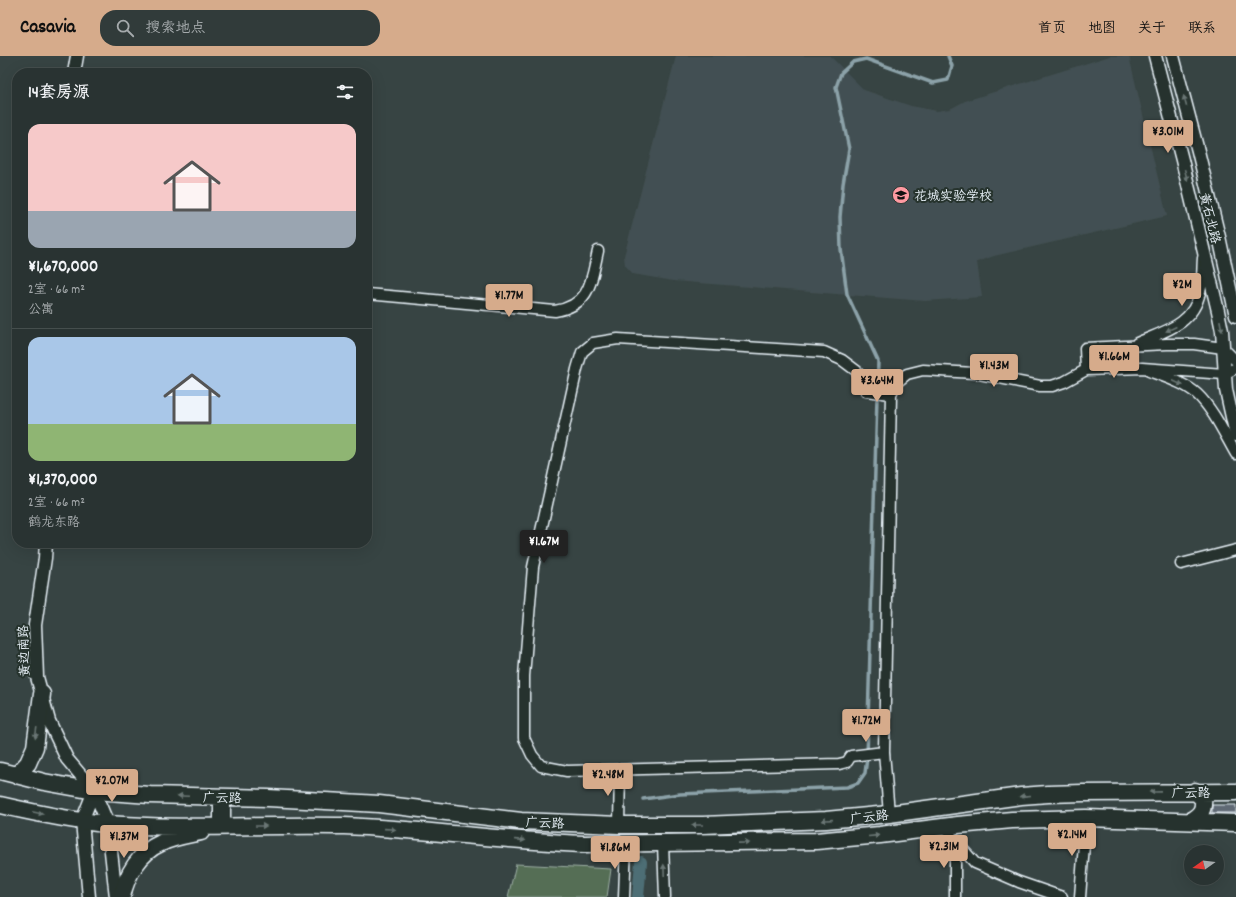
<!DOCTYPE html>
<html lang="zh">
<head>
<meta charset="utf-8">
<style>
  :root { --surface:#293332; --page:#313b3a; --text:#f1f3f6; --muted:#a5aaac; --line:#454e4d; --accent:#d6ab8b }
  body { margin:0; font-family:Dekko,"LXGW WenKai TC",sans-serif; background:var(--page); color:var(--text); height:100vh; display:flex; flex-direction:column; font-size:15px; white-space:nowrap }
  * { box-sizing:border-box; margin:0 }
  p { font-size:13px; color:var(--muted) }
  .icon { flex:none; width:22px; height:22px; fill:none; stroke:currentColor; stroke-width:2; stroke-linecap:round; stroke-linejoin:round }
  .map { position:relative; flex:1; overflow:hidden }
  .sheet { position:absolute; left:12px; top:12px; width:360px; height:480px; display:flex; flex-direction:column; background:var(--surface); border-radius:16px; box-shadow:0 4px 16px #0002,0 0 0 1px var(--line) }
  .sheet>* { flex:none }
  .needle { width:26px; rotate:256deg }
  .controls { position:absolute; left:1184px; top:789px; display:grid; gap:8px }
  .controls a { display:grid; place-items:center; width:40px; height:40px; border-radius:50%; background:var(--surface); box-shadow:0 4px 16px #0002,0 0 0 1px var(--line); font-size:20px }
  .price { position:absolute; translate:-50% -34px; padding:0 9px; border-radius:4px; background:var(--accent); color:#111; font-size:13px; line-height:26px; filter:drop-shadow(0 1px 2px #0008) }
  .price::after { content:''; position:absolute; left:50%; top:24px; width:12px; height:9px; margin-left:-6px; background:inherit; clip-path:polygon(0 0,100% 0,50% 100%) }
  .price.on { background:#222; color:#fff }
  ul { padding:0; list-style:none }
  li { display:grid; align-content:center; gap:8px; height:212px; padding:0 16px }
  li+li { border-top:1px solid var(--line) }
  li span { display:grid; place-items:center; height:124px; border-radius:12px; color:#555 }
  li>.icon { margin-inline-start:auto }
  span .icon { width:72px; height:72px; fill:#fffc; stroke-width:1 }
  li b { font-size:17px }
  h2 { display:flex; justify-content:space-between; align-items:center; height:48px; padding:0 16px; font-size:17px }
  header { display:flex; align-items:center; gap:24px; box-sizing:border-box; height:56px; padding:0 20px; background:var(--accent); color:#111 }
  header strong { font-size:19px }
  nav { display:flex; gap:22px; margin-inline-start:auto; font-size:14px }
  .search { width:280px; height:36px; background:var(--page); display:flex; align-items:center; gap:10px; box-sizing:border-box; padding:0 14px; border-radius:16px; color:var(--muted); font-size:15px }
  .map>svg:first-child { display:block }
</style>
</head>
<body>
<header>
<strong>Casavia</strong>
<div class="search"><svg class="icon" aria-label="search" viewBox="0 0 24 24"><circle cx="10" cy="10" r="6"/><path d="M15 15l6 6"/></svg>搜索地点</div>
<nav><a>首页</a><a>地图</a><a>关于</a><a>联系</a></nav>
</header>
<div class="map">
<svg width="1236" height="841" viewBox="0 0 1236 841">
  <rect width="100%" height="100%" fill="#374443"/>
  <filter id="ink" filterUnits="userSpaceOnUse"><feTurbulence type="fractalNoise" baseFrequency=".025" numOctaves="2"/><feDisplacementMap in="SourceGraphic" scale="8" xChannelSelector="R" yChannelSelector="G"/><feConvolveMatrix kernelMatrix="1 2 1 2 8 2 1 2 1" color-interpolation-filters="sRGB"/></filter>
  <g filter="url(#ink)">
    <path fill="#435052" d="M 676,0 L 830,0 L 864,34 L 911,50 L 937,55 L 950,53 L 965,45 L 1110,0 L 1129,0 L 1167,160 L 994,200 L 977,206 L 982,241 L 925,245 L 673,225 L 633,218 L 625,209 L 624,200 Z"/>
    <path fill="#556e54" stroke="#9eb0a6" d="M 516,808 L 611,813 L 607,841 L 508,841 Z"/>
    <g fill="none" stroke-linecap="round" stroke-linejoin="round">
      <path stroke="#8ca2a9" stroke-width="3.5" d="M 643,743 L 680,738 L 847,731 L 858,727 L 865,717 L 867,702 L 878,305 L 847,238 L 841,193 L 840,161 L 843,128 L 849,93 L 836,31 L 841,17 L 853,6 L 866,3 L 933,27 L 948,24 L 952,10 L 948,0"/>
      <path stroke="#4e6e75" stroke-width="12" d="M 638,841 L 641,806"/>
    </g>
    <path fill="#606b75" stroke="#e8f1f8" d="M 1212,749 L 1236,749 L 1236,757 L 1212,757 Z"/>
    <g fill="none" stroke-linecap="round" stroke-linejoin="round">
      <defs>
        <path id="minor" d="M 367,238 L 555,255 C 591,249 591,225 598,195
          M 1137,287 C 1165,275 1193,269 1200,236 C 1203,225 1202,213 1203,202
          M 1086,314 L 1085,292 L 1167,288 L 1194,288 L 1223,292 L 1236,305
          M 1149,315 C 1165,321 1185,327 1197,338 C 1213,353 1225,379 1236,398
          M 1181,508 L 1236,494
          M 884,696 L 851,700 L 847,706 L 839,708 L 567,715 L 541,710 L 532,699 L 524,682 L 524,620 L 533,511 L 577,313 L 582,296 L 593,287 L 618,283 L 824,296 L 842,304 L 858,316 L 866,335 L 891,338
          M 889,758 L 884,696 L 891,338 L 896,327 L 907,318 L 923,314 L 974,317 L 1040,330 L 1052,330 L 1064,326 L 1086,314 L 1142,312 L 1224,318 L 1236,312
          M 619,769 L 620,714
          M 943,771 L 975,807 L 1019,826 L 1062,841
          M 955,784 L 955,841
          M 663,788 L 665,841
          M 624,841 L 626,788
          M 1080,841 L 1086,762"/>
        <path id="tertiary" d="M 1155,0 L 1182,104 L 1218,255 L 1222,275 L 1226,334 L 1236,379
          M 1173,0 L 1198,95 L 1220,185 L 1236,260
          M 74,17 L 77,0
          M 46,487 L 45,502 L 35,569 L 37,621 L 49,665 L 67,703 L 94,735 L 108,768 L 116,841
          M 89,841 L 82,765 L 94,735"/>
        <path id="primary" d="M 0,715 L 44,726 L 94,735 L 150,739 L 268,742 L 344,746 L 379,748 L 521,765 L 619,769 L 703,769 L 826,764 L 889,758 L 1021,740 L 1048,738 L 1083,737 L 1236,736
          M 17,719 L 28,707 L 35,691 L 42,638
          M 0,749 C 35,757 71,765 107,768 C 186,774 265,768 344,770 C 424,773 504,785 585,788 L 816,785 L 880,779 L 958,769 L 1012,764 L 1086,762 L 1236,767
          M 1190,765 C 1200,759 1204,755 1203,743 L 1195,735
          M 222,770 L 222,741
          M 122,841 C 126,819 140,796 161,787 C 173,781 188,779 201,776"/>
      </defs>
      <use href="#minor" stroke="#e8f1f8" stroke-width="13"/>
      <use href="#tertiary" stroke="#e8f1f8" stroke-width="15"/>
      <use href="#primary" stroke="#e8f1f8" stroke-width="19"/>
      <use href="#minor" stroke="#26332d" stroke-width="10"/>
      <use href="#tertiary" stroke="#26332d" stroke-width="12"/>
      <use href="#primary" stroke="#26332d" stroke-width="16"/>
    </g>
    <defs><path id="oneway-solid" d="M-6-.8H1V-3.2L6.5 0L1 3.2V.8H-6Z"/></defs>
    <g fill="#6a7674">
      <use href="#oneway-solid" transform="translate(1185 45) rotate(-105)"/>
      <use href="#oneway-solid" transform="translate(1186 119) rotate(76)"/>
      <use href="#oneway-solid" transform="translate(1221 270) rotate(79)"/>
      <use href="#oneway-solid" transform="translate(1171 273) rotate(155)"/>
      <use href="#oneway-solid" transform="translate(1178 327) rotate(24)"/>
      <use href="#oneway-solid" transform="translate(36 677) rotate(98)"/>
      <use href="#oneway-solid" transform="translate(1155 736) rotate(179)"/>
      <use href="#oneway-solid" transform="translate(183 740) rotate(-178)"/>
      <use href="#oneway-solid" transform="translate(1025 740) rotate(175)"/>
      <use href="#oneway-solid" transform="translate(38 757) rotate(12)"/>
      <use href="#oneway-solid" transform="translate(827 764) rotate(176)"/>
      <use href="#oneway-solid" transform="translate(697 769) rotate(180)"/>
      <use href="#oneway-solid" transform="translate(261 770)"/>
      <use href="#oneway-solid" transform="translate(390 773) rotate(4)"/>
      <use href="#oneway-solid" transform="translate(874 780) rotate(-5)"/>
      <use href="#oneway-solid" transform="translate(520 784) rotate(5)"/>
      <use href="#oneway-solid" transform="translate(744 787) rotate(-1)"/>
      <use href="#oneway-solid" transform="translate(664 814) rotate(-92)"/>
    </g>
  </g>
  <defs>
    <symbol id="school-disc" viewBox="-11 -11 22 22"><circle r="9.5" fill="#ff9aa2" stroke="#26332d"/><path d="M0-5L7-2L0 1L-7-2ZM-4 1L0 2.5L4 1V4Q0 6-4 4Z" fill="#111"/></symbol>
  </defs>
  <g fill-rule="evenodd">
    <use href="#school-disc" x="891" y="129" width="20" height="20"/>
  </g>
  <g text-anchor="middle" stroke-width="4" stroke-linejoin="round" paint-order="stroke">
    <g font-size="13" fill="#e8f1f8" stroke="#26332d" text-anchor="start">
      <text x="914" y="144">花城实验学校</text>
    </g>
    <g font-size="13" fill="#e8f1f8" stroke="#26332d">
      <text transform="translate(1211 162) rotate(76)" y="5">黄石北路</text>
      <text transform="translate(23 595) rotate(-92)" y="5">黄边南路</text>
      <text x="1191" y="741">广云路</text>
      <text transform="translate(222 741) rotate(1)" y="5">广云路</text>
      <text transform="translate(869 760) rotate(-6)" y="5">广云路</text>
      <text transform="translate(545 766) rotate(2)" y="5">广云路</text>
    </g>
  </g>
</svg>
<div class="controls">
<a><svg class="needle" viewBox="-14 -14 28 28"><path d="M0-13l5 13h-10z" fill="#e53935"/><path d="M0 13l5-13h-10z" fill="#a5aaac"/></svg></a>
</div>
<b class="price" style="left:1168px;top:98px">¥3.01M</b>
<b class="price" style="left:1182px;top:251px">¥2M</b>
<b class="price" style="left:509px;top:262px">¥1.77M</b>
<b class="price" style="left:1114px;top:323px">¥1.66M</b>
<b class="price" style="left:994px;top:332px">¥1.43M</b>
<b class="price" style="left:877px;top:347px">¥3.64M</b>
<b class="price on" style="left:544px;top:508px">¥1.67M</b>
<b class="price" style="left:866px;top:687px">¥1.72M</b>
<b class="price" style="left:608px;top:741px">¥2.48M</b>
<b class="price" style="left:112px;top:747px">¥2.07M</b>
<b class="price" style="left:1072px;top:801px">¥2.14M</b>
<b class="price" style="left:124px;top:803px">¥1.37M</b>
<b class="price" style="left:944px;top:813px">¥2.31M</b>
<b class="price" style="left:615px;top:814px">¥1.86M</b>
<section class="sheet">
<h2>14套房源<svg class="icon" aria-label="filters" viewBox="0 0 24 24"><path d="M4 7h16M4 17h16"/><circle cx="9" cy="7" r="2"/><circle cx="15" cy="17" r="2"/></svg></h2>
<ul>
<li><span style="background:linear-gradient(#f6c9c9 70%,#9aa5b1 0)"><svg class="icon" aria-label="home" viewBox="0 0 24 24"><path d="M3 11l9-7 9 7M6 9v11h12V9"/></svg></span><div><b>¥1,670,000</b><p>2室 · 66 m²</p><p>公寓</p></div></li>
<li><span style="background:linear-gradient(#a9c7e8 70%,#8fb573 0)"><svg class="icon" aria-label="home" viewBox="0 0 24 24"><path d="M3 11l9-7 9 7M6 9v11h12V9"/></svg></span><div><b>¥1,370,000</b><p>2室 · 66 m²</p><p>鹤龙东路</p></div></li>
</ul>
</section>
</div>
</body>
</html>
